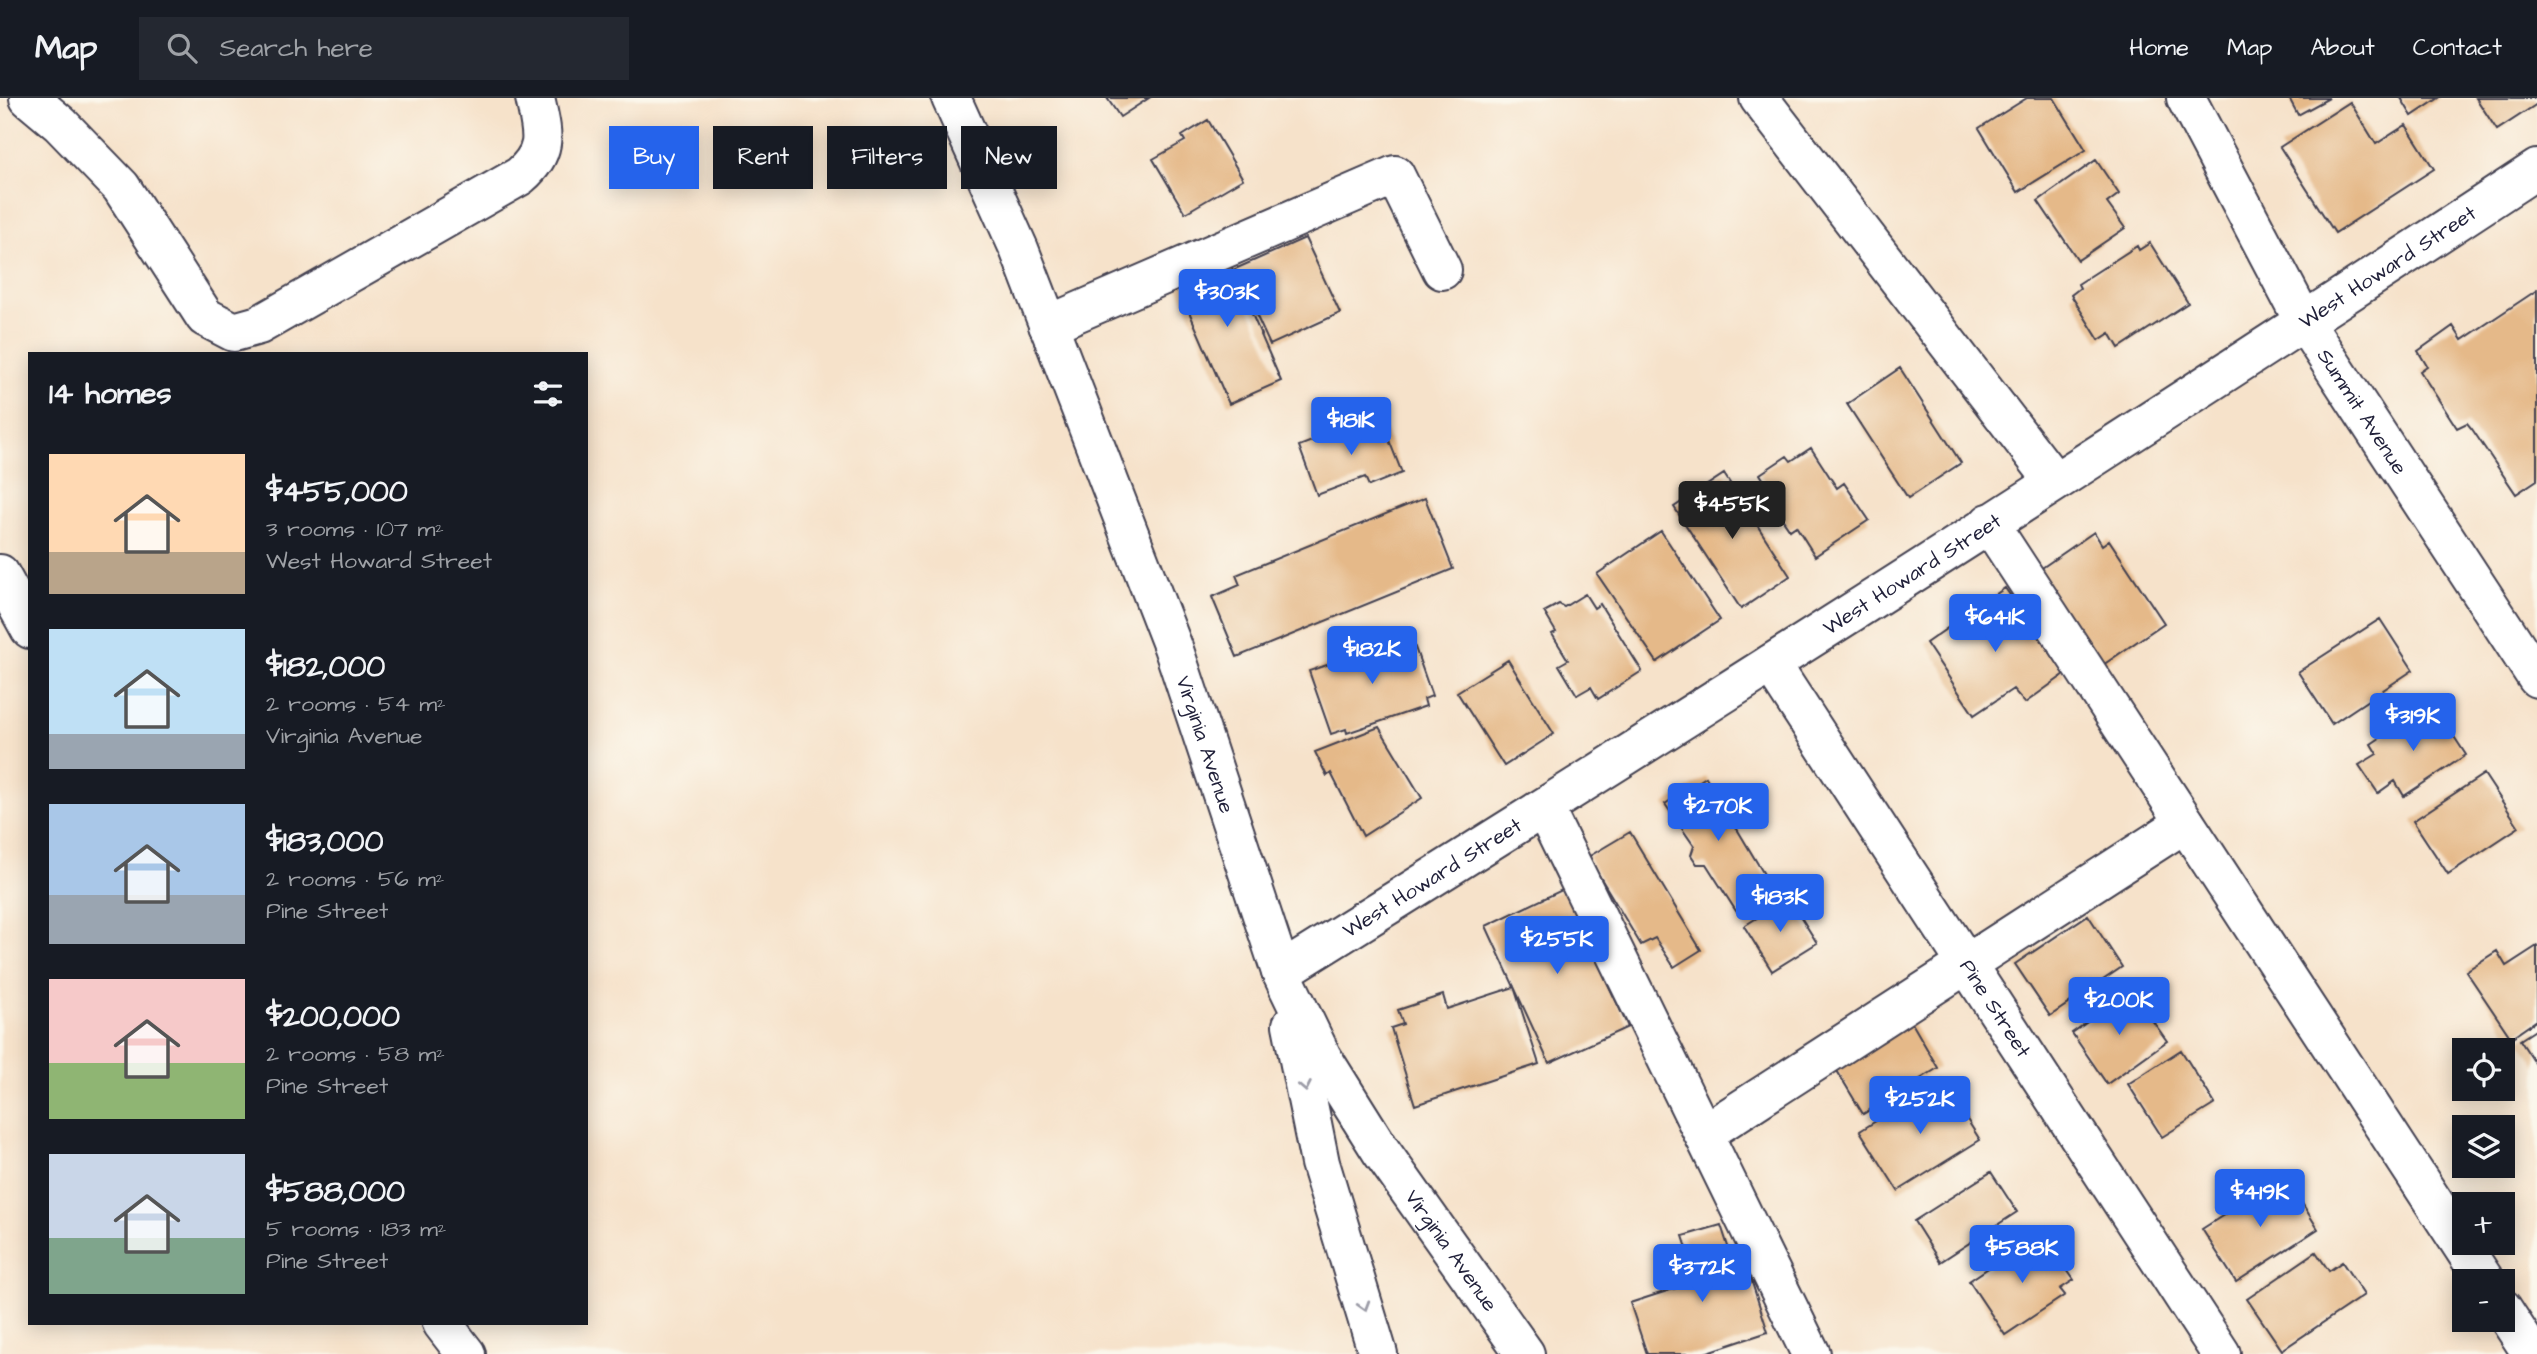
<!DOCTYPE html>
<html lang="en">
<head>
<meta charset="utf-8">
<style>
  :root { --surface:#171b24; --page:#242831; --text:#f1f3f6; --muted:#9ea1a6; --line:#363941; --accent:#2563eb }
  body { margin:0; font-family:"Architects Daughter",sans-serif; background:var(--page); color:var(--text); height:100vh; display:flex; flex-direction:column; font-size:26px; white-space:nowrap }
  * { box-sizing:border-box; margin:0 }
  p { font-size:23px; color:var(--muted) }
  .icon { flex:none; width:38px; height:38px; fill:none; stroke:currentColor; stroke-width:2; stroke-linecap:round; stroke-linejoin:round }
  .map { position:relative; flex:1; overflow:hidden }
  .details { position:absolute; left:28px; top:254px; width:560px; height:973px; display:flex; flex-direction:column; background:var(--surface); border-radius:0px; box-shadow:0 4px 18px #0003 }
  .details>* { flex:none }
  .guide { position:absolute; left:609px; top:28px; width:665px; height:63px; display:flex; gap:14px }
  .fabs { position:absolute; left:2452px; top:940px; display:grid; gap:14px }
  .fabs a { display:grid; place-items:center; width:63px; height:63px; border-radius:0px; background:var(--surface); box-shadow:0 4px 18px #0003; font-size:35px }
  .price { position:absolute; translate:-50% -60px; padding:0 16px; border-radius:7px; background:var(--accent); color:#fff; font-size:23px; line-height:46px; filter:drop-shadow(0 2px 4px #0008) }
  .price::after { content:''; position:absolute; left:50%; top:42px; width:21px; height:16px; margin-left:-10px; background:inherit; clip-path:polygon(0 0,100% 0,50% 100%) }
  .price.current { background:#222; color:#fff }
  ul { padding:0; list-style:none }
  li { display:flex; align-items:center; gap:21px; height:175px; padding:0 21px }
  li span { display:grid; place-items:center; flex:none; width:196px; height:140px; border-radius:0px; color:#555 }
  li>.icon { margin-inline-start:auto }
  span .icon { width:84px; height:84px; fill:#fffc; stroke-width:1 }
  li b { font-size:30px }
  h2 { display:flex; justify-content:space-between; align-items:center; height:84px; padding:0 21px; font-size:30px }
  .pill { padding:0 24px; border-radius:0px; background:var(--surface); box-shadow:0 4px 18px #0003; font-size:24px; line-height:63px }
  .pill.current { background:var(--accent); color:#fff }
  header { display:flex; align-items:center; gap:42px; box-sizing:border-box; height:98px; padding:0 35px; background:var(--surface); border-bottom:2px solid var(--line) }
  header strong { font-size:33px }
  nav { display:flex; gap:38px; margin-inline-start:auto; font-size:24px }
  .search { width:490px; height:63px; background:var(--page); display:flex; align-items:center; gap:18px; box-sizing:border-box; padding:0 24px; border-radius:0px; color:var(--muted); font-size:26px }
  .map>svg:first-child { display:block }
</style>
</head>
<body>
<header>
<strong>Map</strong>
<div class="search"><svg class="icon" aria-label="search" viewBox="0 0 24 24"><circle cx="10" cy="10" r="6"/><path d="M15 15l6 6"/></svg>Search here</div>
<nav><a>Home</a><a>Map</a><a>About</a><a>Contact</a></nav>
</header>
<div class="map">
<svg width="2537" height="1256" viewBox="0 0 2537 1256">
  <rect width="100%" height="100%" fill="#fbf7ec"/>
  <filter id="ink" filterUnits="userSpaceOnUse"><feTurbulence type="fractalNoise" baseFrequency=".0143" numOctaves="2"/><feDisplacementMap in="SourceGraphic" scale="14" xChannelSelector="R" yChannelSelector="G"/><feConvolveMatrix kernelMatrix="1 2 1 2 8 2 1 2 1" color-interpolation-filters="sRGB"/></filter>
  <filter id="wash" filterUnits="userSpaceOnUse"><feTurbulence type="fractalNoise" baseFrequency=".00686" numOctaves="4" result="noise"/><feDisplacementMap in="SourceGraphic" scale="28" xChannelSelector="R" yChannelSelector="G"/><feGaussianBlur stdDeviation="1.57" result="paint"/><feColorMatrix in="noise" values="0 0 0 0 0 0 0 0 0 0 0 0 0 0 0 0 0 1.4 0 .05"/><feComposite in="paint" operator="in"/></filter>
  <g filter="url(#wash)">
    <rect width="100%" height="100%" fill="#f6e2ca"/>
    <g id="blocks">
      <path fill="#e5b989" d="M 1107,0 L 1149,0 L 1120,19 Z
        M 2027,0 L 2054,0 L 2086,52 L 2018,94 L 1979,30 Z
        M 2289,0 L 2329,0 L 2298,17 Z
        M 2401,0 L 2439,0 L 2412,18 Z
        M 2476,0 L 2537,0 L 2537,6 L 2497,32 Z
        M 2350,4 L 2376,46 L 2406,27 L 2434,71 L 2335,135 L 2280,49 Z
        M 1208,22 L 1243,81 L 1185,115 L 1153,61 L 1185,43 L 1182,38 Z
        M 2096,62 L 2119,96 L 2107,105 L 2125,130 L 2078,162 L 2038,103 Z
        M 1305,140 L 1340,215 L 1270,247 L 1235,171 Z
        M 2150,145 L 2188,205 L 2119,250 L 2110,235 L 2099,242 L 2071,197 L 2080,190 L 2078,186 L 2137,148 L 2139,152 Z
        M 1226,156 L 1281,283 L 1229,306 L 1174,179 Z
        M 2537,192 L 2537,382 L 2516,396 L 2472,331 L 2467,325 L 2457,330 L 2420,273 L 2427,268 L 2418,253 L 2453,228 L 2462,242 Z
        M 1900,270 L 1961,365 L 1908,400 L 1847,306 Z
        M 1379,317 L 1402,375 L 1369,388 L 1365,379 L 1317,397 L 1299,348 Z
        M 1811,350 L 1837,390 L 1844,385 L 1869,422 L 1815,458 L 1796,428 L 1790,432 L 1760,388 L 1765,384 L 1760,376 L 1787,358 L 1791,363 Z
        M 1724,376 L 1790,478 L 1741,511 L 1674,409 Z
        M 1425,400 L 1453,471 L 1237,559 L 1212,499 L 1240,487 L 1236,477 Z
        M 1661,433 L 1720,522 L 1657,564 L 1597,476 Z
        M 2094,434 L 2102,447 L 2109,442 L 2164,525 L 2097,571 L 2039,472 Z
        M 2005,490 L 2065,576 L 2025,605 L 2013,591 L 1974,617 L 1926,545 Z
        M 1585,496 L 1594,510 L 1600,506 L 1642,573 L 1598,601 L 1591,589 L 1577,597 L 1559,567 L 1568,562 L 1552,536 L 1556,534 L 1544,514 L 1559,506 L 1564,509 Z
        M 2380,521 L 2413,572 L 2332,626 L 2298,574 Z
        M 1411,538 L 1432,598 L 1424,601 L 1426,608 L 1347,635 L 1346,631 L 1331,636 L 1309,573 Z
        M 1508,562 L 1554,636 L 1504,668 L 1457,594 Z
        M 2432,605 L 2466,657 L 2404,698 L 2395,683 L 2378,695 L 2359,667 L 2377,656 L 2371,646 Z
        M 1379,629 L 1422,700 L 1363,738 L 1331,675 L 1327,678 L 1315,654 Z
        M 2484,676 L 2519,729 L 2448,776 L 2413,723 Z
        M 1706,679 L 1771,788 L 1736,813 L 1706,766 L 1697,766 L 1691,757 L 1694,748 L 1665,706 Z
        M 1630,734 L 1701,852 L 1674,869 L 1655,840 L 1641,847 L 1588,759 Z
        M 1564,791 L 1628,929 L 1549,965 L 1486,828 Z
        M 1789,800 L 1817,845 L 1772,873 L 1744,828 Z
        M 2088,817 L 2122,869 L 2050,918 L 2015,866 Z
        M 2537,848 L 2537,922 L 2511,940 L 2466,873 L 2497,853 L 2506,868 Z
        M 1514,889 L 1539,966 L 1415,1007 L 1391,930 L 1403,926 L 1398,912 L 1443,897 L 1447,911 Z
        M 2131,893 L 2167,943 L 2107,986 L 2072,935 Z
        M 1912,925 L 1938,970 L 1863,1016 L 1836,971 Z
        M 2537,931 L 2537,968 L 2520,942 Z
        M 2181,952 L 2215,1006 L 2162,1039 L 2128,986 Z
        M 1942,982 L 1980,1042 L 1898,1093 L 1860,1033 Z
        M 1991,1074 L 2017,1114 L 1940,1164 L 1914,1123 Z
        M 2285,1078 L 2318,1131 L 2236,1184 L 2202,1131 Z
        M 1721,1127 L 1735,1170 L 1746,1166 L 1768,1234 L 1702,1256 L 1647,1256 L 1630,1205 L 1698,1183 L 1683,1138 Z
        M 2030,1142 L 2037,1151 L 2047,1143 L 2074,1182 L 2060,1191 L 2065,1197 L 2005,1237 L 1969,1183 Z
        M 2316,1154 L 2329,1173 L 2342,1164 L 2364,1197 L 2282,1252 L 2247,1201 Z"/>
    </g>
  </g>
  <g filter="url(#ink)">
    <use href="#blocks" fill-opacity="0" stroke="#423f50" stroke-width="2"/>
    <g fill="none" stroke-linecap="round" stroke-linejoin="round">
      <defs>
        <g id="minor">
          <path d="M 29,0 L 60,26 L 121,89 L 205,219 L 234,234 L 259,227 L 520,78 C 550,52 542,34 535,0"/>
          <path d="M 1759,0 L 2054,383"/>
          <path id="s1" d="M 2186,0 L 2304,224 L 2537,580"/>
          <path d="M 1048,227 L 1395,77 L 1442,172"/>
          <path d="M 1989,425 L 2485,1183"/>
          <path d="M 0,476 L 30,531"/>
          <path id="s2" d="M 1771,566 L 2221,1256"/>
          <path d="M 1544,710 L 1811,1256"/>
          <path id="s3" d="M 1281,874 C 1703,611 2122,344 2537,71"/>
          <path d="M 1705,1035 L 2185,725"/>
          <path d="M 2502,1210 L 2532,1256"/>
          <path d="M 442,1225 L 466,1256"/>
        </g>
        <g id="major">
          <path id="s4" d="M 951,0 L 1019,151 L 1173,549 L 1281,874 L 1322,959 L 1381,1053 L 1525,1256"/>
          <path d="M 1292,927 L 1320,1065 L 1378,1256"/>
        </g>
      </defs>
      <use href="#minor" stroke="#423f50" stroke-width="42"/>
      <use href="#major" stroke="#423f50" stroke-width="42"/>
      <use href="#minor" stroke="#fff" stroke-width="38"/>
      <use href="#major" stroke="#fff" stroke-width="38"/>
    </g>
    <defs><path id="oneway-chevron" d="M-2-3.5L2.5 0L-2 3.5" fill="none" stroke-width="1.6" stroke-linecap="round" stroke-linejoin="round" transform="scale(1.75)"/></defs>
    <g stroke="#9c9ca7">
      <use href="#oneway-chevron" transform="translate(1305 989) rotate(79)"/>
      <use href="#oneway-chevron" transform="translate(1364 1208) rotate(73)"/>
    </g>
  </g>
  <g text-anchor="middle" stroke-width="5" stroke-linejoin="round" paint-order="stroke">
    <g font-size="21" fill="#22223b" stroke="#fbf7ec">
      <text dy="7" stroke="none"><textPath href="#s3" startOffset="1312">West Howard Street</textPath></text>
      <text dy="7" stroke="none"><textPath href="#s1" startOffset="360">Summit Avenue</textPath></text>
      <text dy="7" stroke="none"><textPath href="#s3" startOffset="746">West Howard Street</textPath></text>
      <text dy="7" stroke="none"><textPath href="#s4" startOffset="695">Virginia Avenue</textPath></text>
      <text dy="7" stroke="none"><textPath href="#s3" startOffset="178">West Howard Street</textPath></text>
      <text dy="7" stroke="none"><textPath href="#s2" startOffset="411">Pine Street</textPath></text>
      <text dy="7" stroke="none"><textPath href="#s4" startOffset="1262">Virginia Avenue</textPath></text>
    </g>
  </g>
</svg>
<div class="fabs">
<a><svg class="icon" aria-label="locate" viewBox="0 0 24 24"><circle cx="12" cy="12" r="6"/><path d="M12 2v4M12 18v4M2 12h4M18 12h4"/></svg></a>
<a><svg class="icon" aria-label="layers" viewBox="0 0 24 24"><path d="M12 4l9 5-9 5-9-5zM3 14l9 5 9-5"/></svg></a>
<a>+</a>
<a>−</a>
</div>
<b class="price" style="left:1227px;top:231px">$303K</b>
<b class="price" style="left:1351px;top:359px">$181K</b>
<b class="price current" style="left:1732px;top:443px">$455K</b>
<b class="price" style="left:1995px;top:556px">$641K</b>
<b class="price" style="left:1372px;top:588px">$182K</b>
<b class="price" style="left:2413px;top:655px">$319K</b>
<b class="price" style="left:1718px;top:745px">$270K</b>
<b class="price" style="left:1780px;top:836px">$183K</b>
<b class="price" style="left:1557px;top:878px">$255K</b>
<b class="price" style="left:2119px;top:939px">$200K</b>
<b class="price" style="left:1920px;top:1038px">$252K</b>
<b class="price" style="left:2260px;top:1131px">$419K</b>
<b class="price" style="left:2022px;top:1187px">$588K</b>
<b class="price" style="left:1702px;top:1206px">$372K</b>
<div class="guide">
<a class="pill current">Buy</a>
<a class="pill">Rent</a>
<a class="pill">Filters</a>
<a class="pill">New</a>
</div>
<section class="details">
<h2>14 homes<svg class="icon" aria-label="filters" viewBox="0 0 24 24"><path d="M4 7h16M4 17h16"/><circle cx="9" cy="7" r="2"/><circle cx="15" cy="17" r="2"/></svg></h2>
<ul>
<li><span style="background:linear-gradient(#ffd9b3 70%,#b9a48a 0)"><svg class="icon" aria-label="home" viewBox="0 0 24 24"><path d="M3 11l9-7 9 7M6 9v11h12V9"/></svg></span><div><b>$455,000</b><p>3 rooms · 107 m²</p><p>West Howard Street</p></div></li>
<li><span style="background:linear-gradient(#bfe0f5 75%,#9aa5b1 0)"><svg class="icon" aria-label="home" viewBox="0 0 24 24"><path d="M3 11l9-7 9 7M6 9v11h12V9"/></svg></span><div><b>$182,000</b><p>2 rooms · 54 m²</p><p>Virginia Avenue</p></div></li>
<li><span style="background:linear-gradient(#a9c7e8 65%,#9aa5b1 0)"><svg class="icon" aria-label="home" viewBox="0 0 24 24"><path d="M3 11l9-7 9 7M6 9v11h12V9"/></svg></span><div><b>$183,000</b><p>2 rooms · 56 m²</p><p>Pine Street</p></div></li>
<li><span style="background:linear-gradient(#f6c9c9 60%,#8fb573 0)"><svg class="icon" aria-label="home" viewBox="0 0 24 24"><path d="M3 11l9-7 9 7M6 9v11h12V9"/></svg></span><div><b>$200,000</b><p>2 rooms · 58 m²</p><p>Pine Street</p></div></li>
<li><span style="background:linear-gradient(#c9d6e8 60%,#7fa58c 0)"><svg class="icon" aria-label="home" viewBox="0 0 24 24"><path d="M3 11l9-7 9 7M6 9v11h12V9"/></svg></span><div><b>$588,000</b><p>5 rooms · 183 m²</p><p>Pine Street</p></div></li>
</ul>
</section>
</div>
</body>
</html>
